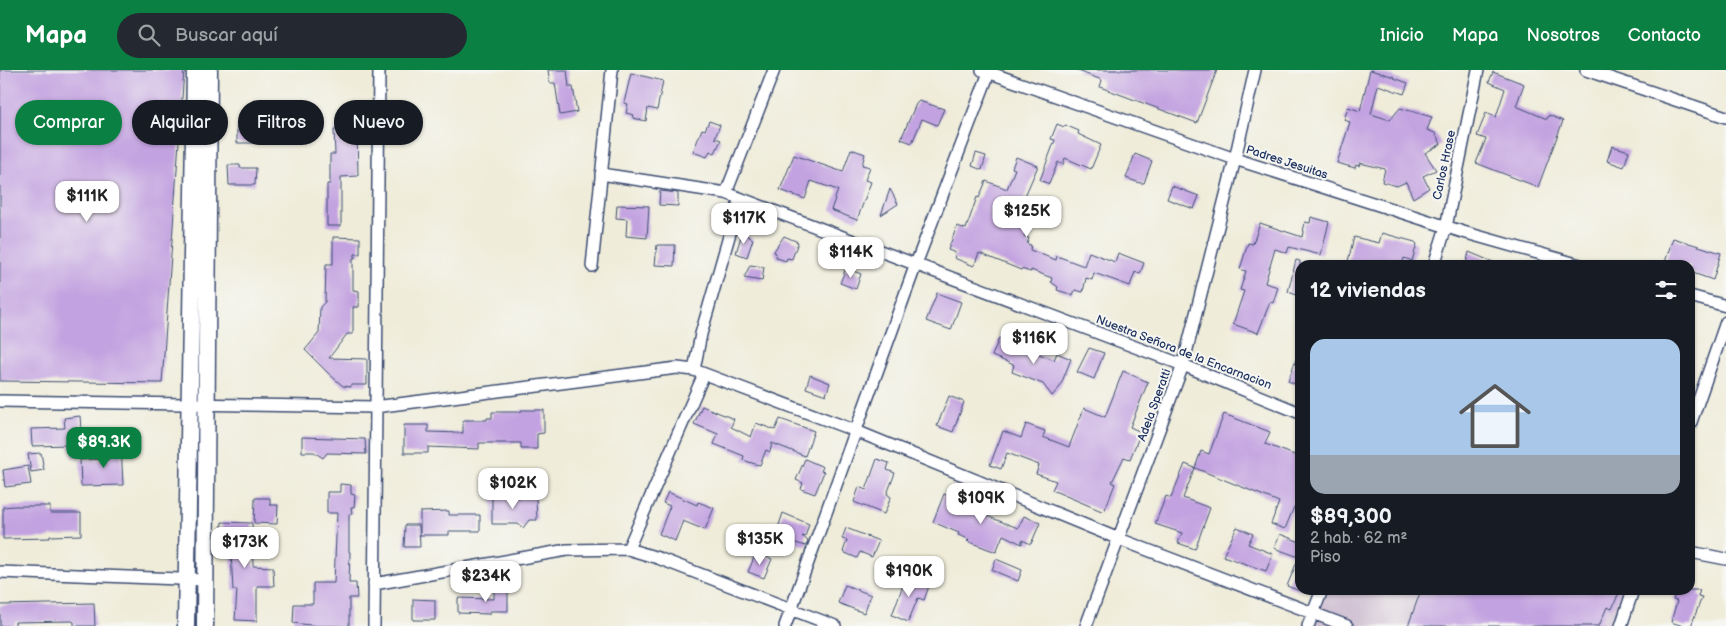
<!DOCTYPE html>
<html lang="es">
<head>
<meta charset="utf-8">
<style>
  :root { --surface:#171b24; --page:#242831; --text:#f1f3f6; --muted:#9ea1a6; --line:#363941; --accent:#0b8043 }
  body { margin:0; font-family:"Balsamiq Sans",sans-serif; background:var(--page); color:var(--text); height:100vh; display:flex; flex-direction:column; font-size:19px; white-space:nowrap }
  * { box-sizing:border-box; margin:0 }
  p { font-size:16px; color:var(--muted) }
  .icon { flex:none; width:28px; height:28px; fill:none; stroke:currentColor; stroke-width:2; stroke-linecap:round; stroke-linejoin:round }
  .map { position:relative; flex:1; overflow:hidden }
  .panel { position:absolute; left:1295px; top:190px; width:400px; height:335px; display:flex; flex-direction:column; background:var(--surface); border-radius:15px; box-shadow:0 1px 4px #0004 }
  .panel>* { flex:none }
  .top-card { position:absolute; left:15px; top:30px; width:475px; height:45px; display:flex; gap:10px }
  .price { position:absolute; translate:-50% -42px; padding:0 11px; border-radius:10px; background:#fff; color:#222; font-size:16px; line-height:32px; filter:drop-shadow(0 1px 2px #0008) }
  .price::after { content:''; position:absolute; left:50%; top:30px; width:15px; height:11px; margin-left:-8px; background:inherit; clip-path:polygon(0 0,100% 0,50% 100%) }
  .price.current { background:var(--accent); color:#fff }
  ul { padding:0; list-style:none }
  li { display:grid; align-content:center; gap:10px; height:265px; padding:0 15px }
  li+li { border-top:1px solid var(--line) }
  li span { display:grid; place-items:center; height:155px; border-radius:15px; color:#555 }
  li>.icon { margin-inline-start:auto }
  span .icon { width:90px; height:90px; fill:#fffc; stroke-width:1 }
  li b { font-size:21px }
  h2 { display:flex; justify-content:space-between; align-items:center; height:60px; padding:0 15px; font-size:21px }
  .chip { padding:0 18px; border-radius:22px; background:var(--surface); box-shadow:0 1px 4px #0004; font-size:18px; line-height:45px }
  .chip.current { background:var(--accent); color:#fff }
  header { display:flex; align-items:center; gap:30px; box-sizing:border-box; height:70px; padding:0 25px; background:var(--accent); color:#fff }
  header strong { font-size:24px }
  nav { display:flex; gap:28px; margin-inline-start:auto; font-size:18px }
  .search { width:350px; height:45px; background:var(--page); display:flex; align-items:center; gap:12px; box-sizing:border-box; padding:0 18px; border-radius:28px; color:var(--muted); font-size:19px }
  .map>svg:first-child { display:block }
</style>
</head>
<body>
<header>
<strong>Mapa</strong>
<div class="search"><svg class="icon" aria-label="search" viewBox="0 0 24 24"><circle cx="10" cy="10" r="6"/><path d="M15 15l6 6"/></svg>Buscar aquí</div>
<nav><a>Inicio</a><a>Mapa</a><a>Nosotros</a><a>Contacto</a></nav>
</header>
<div class="map">
<svg width="1726" height="556" viewBox="0 0 1726 556">
  <rect width="100%" height="100%" fill="#f6f6f2"/>
  <filter id="ink" filterUnits="userSpaceOnUse"><feTurbulence type="fractalNoise" baseFrequency=".02" numOctaves="2"/><feDisplacementMap in="SourceGraphic" scale="10" xChannelSelector="R" yChannelSelector="G"/><feConvolveMatrix kernelMatrix="1 2 1 2 8 2 1 2 1" color-interpolation-filters="sRGB"/></filter>
  <filter id="wash" filterUnits="userSpaceOnUse"><feTurbulence type="fractalNoise" baseFrequency=".0096" numOctaves="4" result="noise"/><feDisplacementMap in="SourceGraphic" scale="20" xChannelSelector="R" yChannelSelector="G"/><feGaussianBlur stdDeviation="1.12" result="paint"/><feColorMatrix in="noise" values="0 0 0 0 0 0 0 0 0 0 0 0 0 0 0 0 0 1.4 0 .05"/><feComposite in="paint" operator="in"/></filter>
  <g filter="url(#wash)">
    <rect width="100%" height="100%" fill="#efecd9"/>
    <path fill="#cebed1" d="M 1327,520 L 1625,520 L 1613,556 L 1312,556 Z"/>
    <g id="blocks">
      <path fill="#c2a2e0" d="M 0,0 L 184,0 L 162,313 L 0,311 Z
        M 548,0 L 567,0 L 569,17 L 573,17 L 577,42 L 560,45 L 555,13 L 550,13 Z
        M 1078,0 L 1217,0 L 1197,53 L 1100,17 L 1102,10 L 1078,1 Z
        M 1370,0 L 1395,7 L 1394,8 L 1408,13 L 1404,24 L 1378,15 L 1371,44 L 1390,50 L 1400,38 L 1432,47 L 1427,60 L 1435,63 L 1441,74 L 1425,83 L 1436,100 L 1423,106 L 1429,118 L 1413,128 L 1406,112 L 1397,116 L 1382,112 L 1385,99 L 1360,93 L 1359,96 L 1356,95 L 1355,98 L 1337,93 L 1350,52 L 1344,50 L 1348,37 L 1360,41 Z
        M 1493,2 L 1524,14 L 1516,36 L 1547,49 L 1549,45 L 1563,51 L 1538,117 L 1476,93 L 1486,69 L 1477,66 L 1486,43 L 1496,47 L 1505,19 L 1489,12 Z
        M 631,3 L 663,11 L 657,40 L 648,38 L 646,51 L 633,48 L 634,45 L 626,43 L 628,34 L 624,33 Z
        M 919,31 L 944,39 L 937,55 L 922,49 L 912,73 L 901,69 L 916,34 Z
        M 709,51 L 720,55 L 715,68 L 721,70 L 715,83 L 710,81 L 707,87 L 693,82 L 702,59 L 705,60 Z
        M 1057,54 L 1064,57 L 1065,55 L 1079,61 L 1078,64 L 1101,75 L 1091,99 L 1065,88 L 1063,95 L 1058,92 L 1049,114 L 1040,110 L 1055,70 L 1051,69 Z
        M 237,56 L 263,57 L 263,71 L 255,71 L 255,73 L 237,73 Z
        M 334,60 L 357,60 L 358,106 L 341,107 L 341,156 L 327,156 L 327,114 L 330,114 L 330,84 L 335,84 Z
        M 1612,76 L 1629,81 L 1624,97 L 1607,91 Z
        M 851,79 L 865,84 L 862,95 L 870,97 L 865,110 L 871,112 L 857,150 L 831,140 L 838,120 L 811,111 L 805,129 L 780,120 L 794,85 L 843,102 Z
        M 976,83 L 986,86 L 982,100 L 972,96 Z
        M 1135,84 L 1152,91 L 1144,113 L 1140,113 L 1126,108 Z
        M 1016,87 L 1038,96 L 1021,135 L 1026,137 L 1023,144 L 1034,149 L 1024,166 L 1029,168 L 1027,174 L 1031,175 L 1030,180 L 1056,190 L 1057,186 L 1084,196 L 1089,182 L 1115,192 L 1118,183 L 1144,193 L 1140,204 L 1135,202 L 1130,216 L 1094,203 L 1092,210 L 1086,208 L 1083,222 L 1075,220 L 1073,225 L 1057,220 L 1058,217 L 1051,212 L 1052,208 L 1031,200 L 1031,202 L 1021,199 L 1021,200 L 979,183 L 974,196 L 954,188 L 956,183 L 948,180 L 957,156 L 966,159 L 977,127 L 979,128 L 986,111 L 1007,119 L 1015,99 L 1012,98 Z
        M 228,95 L 240,95 L 240,98 L 256,98 L 255,115 L 229,115 Z
        M 1172,116 L 1199,126 L 1194,139 L 1167,129 Z
        M 890,119 L 898,134 L 881,145 Z
        M 660,121 L 678,123 L 678,136 L 659,135 Z
        M 617,135 L 649,136 L 647,168 L 626,166 L 627,149 L 616,148 Z
        M 1311,147 L 1329,152 L 1321,185 L 1289,177 L 1287,183 L 1275,179 L 1265,213 L 1278,217 L 1273,233 L 1270,232 L 1258,263 L 1233,254 L 1244,221 L 1240,220 L 1246,201 L 1240,199 L 1248,173 L 1253,174 L 1260,153 L 1302,167 L 1305,152 L 1310,153 Z
        M 742,163 L 753,169 L 747,187 L 736,183 Z
        M 1382,163 L 1415,172 L 1417,174 L 1412,191 L 1404,188 L 1402,195 L 1347,195 L 1354,167 L 1379,173 Z
        M 784,166 L 798,172 L 792,189 L 787,188 L 786,191 L 777,188 L 774,181 Z
        M 333,167 L 360,168 L 360,184 L 355,184 L 355,188 L 353,188 L 353,220 L 359,221 L 359,237 L 353,237 L 353,264 L 347,264 L 329,288 L 367,289 L 367,315 L 351,315 L 351,317 L 343,316 L 329,304 L 305,280 L 319,263 L 320,237 L 325,232 L 326,194 L 333,194 Z
        M 1673,168 L 1721,183 L 1713,210 L 1690,202 L 1690,195 L 1664,195 Z
        M 657,175 L 675,175 L 674,196 L 655,195 Z
        M 1469,182 L 1500,195 L 1466,195 Z
        M 1296,190 L 1300,191 L 1300,226 L 1288,222 Z
        M 750,195 L 764,197 L 762,211 L 744,208 Z
        M 846,198 L 861,204 L 856,219 L 840,213 Z
        M 937,223 L 961,232 L 951,260 L 926,251 Z
        M 999,268 L 1054,290 L 1057,283 L 1071,289 L 1060,317 L 1052,326 L 1043,314 L 1012,302 L 1014,295 L 992,286 Z
        M 1089,278 L 1104,283 L 1094,309 L 1077,302 Z
        M 1299,281 L 1300,281 L 1300,316 L 1288,311 Z
        M 1123,301 L 1148,312 L 1130,357 L 1141,362 L 1130,389 L 1124,387 L 1112,412 L 1115,414 L 1104,442 L 1052,420 L 1056,411 L 1036,404 L 1039,395 L 1007,383 L 1001,399 L 990,395 L 1003,361 L 1021,368 L 1026,354 L 1045,361 L 1043,367 L 1069,377 L 1084,338 L 1105,347 Z
        M 810,305 L 830,313 L 826,325 L 806,318 Z
        M 949,326 L 964,332 L 953,362 L 937,356 Z
        M 702,336 L 734,349 L 731,357 L 751,367 L 756,353 L 775,360 L 780,349 L 814,361 L 805,386 L 772,373 L 770,382 L 766,380 L 760,395 L 755,394 L 743,390 L 744,386 L 714,374 L 718,364 L 694,354 Z
        M 521,340 L 544,340 L 544,363 L 537,364 L 537,379 L 521,379 L 521,373 L 479,373 L 479,379 L 428,377 L 428,383 L 404,383 L 404,355 L 428,355 L 428,362 L 463,363 L 463,350 L 487,350 L 487,348 L 492,348 L 492,342 L 521,342 Z
        M 1224,344 L 1270,362 L 1265,374 L 1300,387 L 1300,440 L 1294,437 L 1285,459 L 1271,454 L 1279,432 L 1195,398 L 1201,381 L 1209,384 Z
        M 80,346 L 83,387 L 72,388 L 72,379 L 70,379 L 69,375 L 32,376 L 31,359 L 65,358 L 64,348 Z
        M 302,367 L 365,369 L 366,384 L 327,383 L 323,388 L 314,382 L 302,382 Z
        M 108,373 L 121,373 L 123,415 L 81,416 L 80,390 L 109,389 Z
        M 41,383 L 44,400 L 31,402 L 28,384 Z
        M 805,389 L 823,397 L 821,401 L 824,402 L 815,424 L 801,419 L 803,413 L 796,410 Z
        M 877,389 L 889,393 L 887,400 L 895,403 L 887,424 L 891,427 L 884,444 L 854,432 L 859,417 L 866,420 Z
        M 1185,394 L 1195,398 L 1183,428 L 1210,438 L 1195,479 L 1178,473 L 1182,463 L 1155,454 L 1166,426 L 1171,428 Z
        M 28,396 L 31,414 L 5,417 L 3,400 Z
        M 340,414 L 351,415 L 351,424 L 355,425 L 354,437 L 351,437 L 352,444 L 349,444 L 349,482 L 350,482 L 349,513 L 356,513 L 357,528 L 349,528 L 349,556 L 319,556 L 293,553 L 294,534 L 313,534 L 313,513 L 334,513 L 337,443 L 327,443 L 327,422 L 340,422 Z
        M 668,422 L 697,435 L 698,432 L 714,438 L 705,460 L 683,451 L 675,471 L 659,464 L 670,436 L 663,433 Z
        M 944,424 L 963,431 L 962,434 L 985,443 L 984,445 L 1018,458 L 1024,446 L 1040,453 L 1031,474 L 1022,470 L 1022,474 L 1003,465 L 996,482 L 967,471 L 969,469 L 958,465 L 959,463 L 933,452 Z
        M 492,425 L 507,425 L 507,427 L 536,428 L 537,450 L 529,450 L 523,458 L 518,454 L 492,454 Z
        M 255,428 L 270,428 L 270,435 L 278,435 L 277,454 L 254,453 Z
        M 14,436 L 50,436 L 50,443 L 81,443 L 81,465 L 50,466 L 50,468 L 3,469 L 3,437 Z
        M 449,441 L 449,445 L 480,445 L 480,461 L 449,461 L 449,465 L 420,465 L 420,442 Z
        M 783,443 L 809,454 L 805,467 L 802,466 L 808,471 L 806,476 L 775,467 Z
        M 222,452 L 252,453 L 253,496 L 273,497 L 274,516 L 257,516 L 257,551 L 235,550 L 237,520 L 233,520 L 231,483 L 223,483 L 224,472 L 221,472 Z
        M 405,455 L 419,455 L 420,477 L 404,477 Z
        M 1237,457 L 1253,464 L 1248,474 L 1273,484 L 1266,501 L 1223,486 Z
        M 846,458 L 879,471 L 872,487 L 860,482 L 857,488 L 843,482 L 847,470 L 842,469 Z
        M 1280,464 L 1300,472 L 1300,521 L 1287,516 L 1299,487 L 1274,478 Z
        M 756,483 L 772,489 L 764,508 L 748,502 Z
        M 996,489 L 1022,500 L 1018,511 L 992,500 Z
        M 906,507 L 929,516 L 924,530 L 918,528 L 908,552 L 892,545 Z
        M 845,515 L 871,525 L 864,543 L 838,533 Z
        M 494,516 L 508,516 L 508,541 L 490,541 L 490,544 L 458,543 L 458,528 L 494,529 Z
        M 1421,520 L 1620,520 L 1612,539 L 1607,537 L 1599,556 L 1408,556 Z
        M 1677,520 L 1700,520 L 1698,526 L 1702,527 L 1691,556 L 1683,556 L 1671,552 L 1677,531 L 1673,530 Z
        M 413,529 L 435,530 L 435,550 L 413,550 Z
        M 94,533 L 95,556 L 74,556 L 74,552 L 72,551 L 15,552 L 15,556 L 0,556 L 0,535 Z"/>
    </g>
  </g>
  <g filter="url(#ink)">
    <use href="#blocks" fill-opacity="0" stroke="#3b4b70" stroke-width="1"/>
    <g fill="none" stroke-linecap="round" stroke-linejoin="round">
      <defs>
        <path id="minor" d="M 982,0 L 1235,89 L 1463,162 L 1580,195
          M 1586,0 L 1726,47
          M 601,104 L 726,123 L 1183,295 L 1300,343
          M 726,123 L 774,0
          M 1434,195 L 1446,157 L 1478,0
          M 592,196 L 612,0
          M 1690,226 L 1726,236
          M 694,300 L 701,264 L 740,128
          M 0,331 L 375,337 L 677,298 L 694,300 L 856,361 L 1119,469 L 1347,556
          M 1690,355 L 1726,252
          M 628,479 L 704,304
          M 1690,482 L 1726,489
          M 0,502 L 205,510
          M 374,514 L 567,480 L 628,479 L 658,488 L 835,556
          M 374,556 L 379,0
          M 785,556 L 916,194 L 990,0
          M 1086,556 L 1183,295 L 1235,89 L 1255,0
          M 1308,556 L 1322,520
          M 1621,556 L 1633,520"/>
        <path id="secondary" d="M 186,556 L 195,0
          M 205,556 L 209,0"/>
      </defs>
      <use href="#minor" stroke="#3b4b70" stroke-width="14"/>
      <use href="#secondary" stroke="#3b4b70" stroke-width="19"/>
      <use href="#minor" stroke="#fff" stroke-width="11"/>
      <use href="#secondary" stroke="#fff" stroke-width="16"/>
    </g>
  </g>
  <g text-anchor="middle" stroke-width="4" stroke-linejoin="round" paint-order="stroke">
    <g font-size="12" fill="#1b2f5e" stroke="#f6f6f2">
      <text transform="translate(1287 92) rotate(18)" y="4">Padres Jesuitas</text>
      <text transform="translate(1444 95) rotate(-78)" y="4">Carlos Hrase</text>
      <text transform="translate(1184 282) rotate(21)" y="4">Nuestra Señora de la Encarnacion</text>
      <text transform="translate(1154 335) rotate(-70)" y="4">Adela Speratti</text>
    </g>
  </g>
</svg>
<b class="price" style="left:87px;top:153px">$111K</b>
<b class="price" style="left:1027px;top:168px">$125K</b>
<b class="price" style="left:744px;top:175px">$117K</b>
<b class="price" style="left:851px;top:209px">$114K</b>
<b class="price" style="left:1034px;top:295px">$116K</b>
<b class="price current" style="left:104px;top:399px">$89.3K</b>
<b class="price" style="left:513px;top:440px">$102K</b>
<b class="price" style="left:981px;top:455px">$109K</b>
<b class="price" style="left:760px;top:496px">$135K</b>
<b class="price" style="left:245px;top:499px">$173K</b>
<b class="price" style="left:909px;top:528px">$190K</b>
<b class="price" style="left:486px;top:533px">$234K</b>
<div class="top-card">
<a class="chip current">Comprar</a>
<a class="chip">Alquilar</a>
<a class="chip">Filtros</a>
<a class="chip">Nuevo</a>
</div>
<section class="panel">
<h2>12 viviendas<svg class="icon" aria-label="filters" viewBox="0 0 24 24"><path d="M4 7h16M4 17h16"/><circle cx="9" cy="7" r="2"/><circle cx="15" cy="17" r="2"/></svg></h2>
<ul>
<li><span style="background:linear-gradient(#a9c7e8 75%,#9aa5b1 0)"><svg class="icon" aria-label="home" viewBox="0 0 24 24"><path d="M3 11l9-7 9 7M6 9v11h12V9"/></svg></span><div><b>$89,300</b><p>2 hab. · 62 m²</p><p>Piso</p></div></li>
</ul>
</section>
</div>
</body>
</html>
